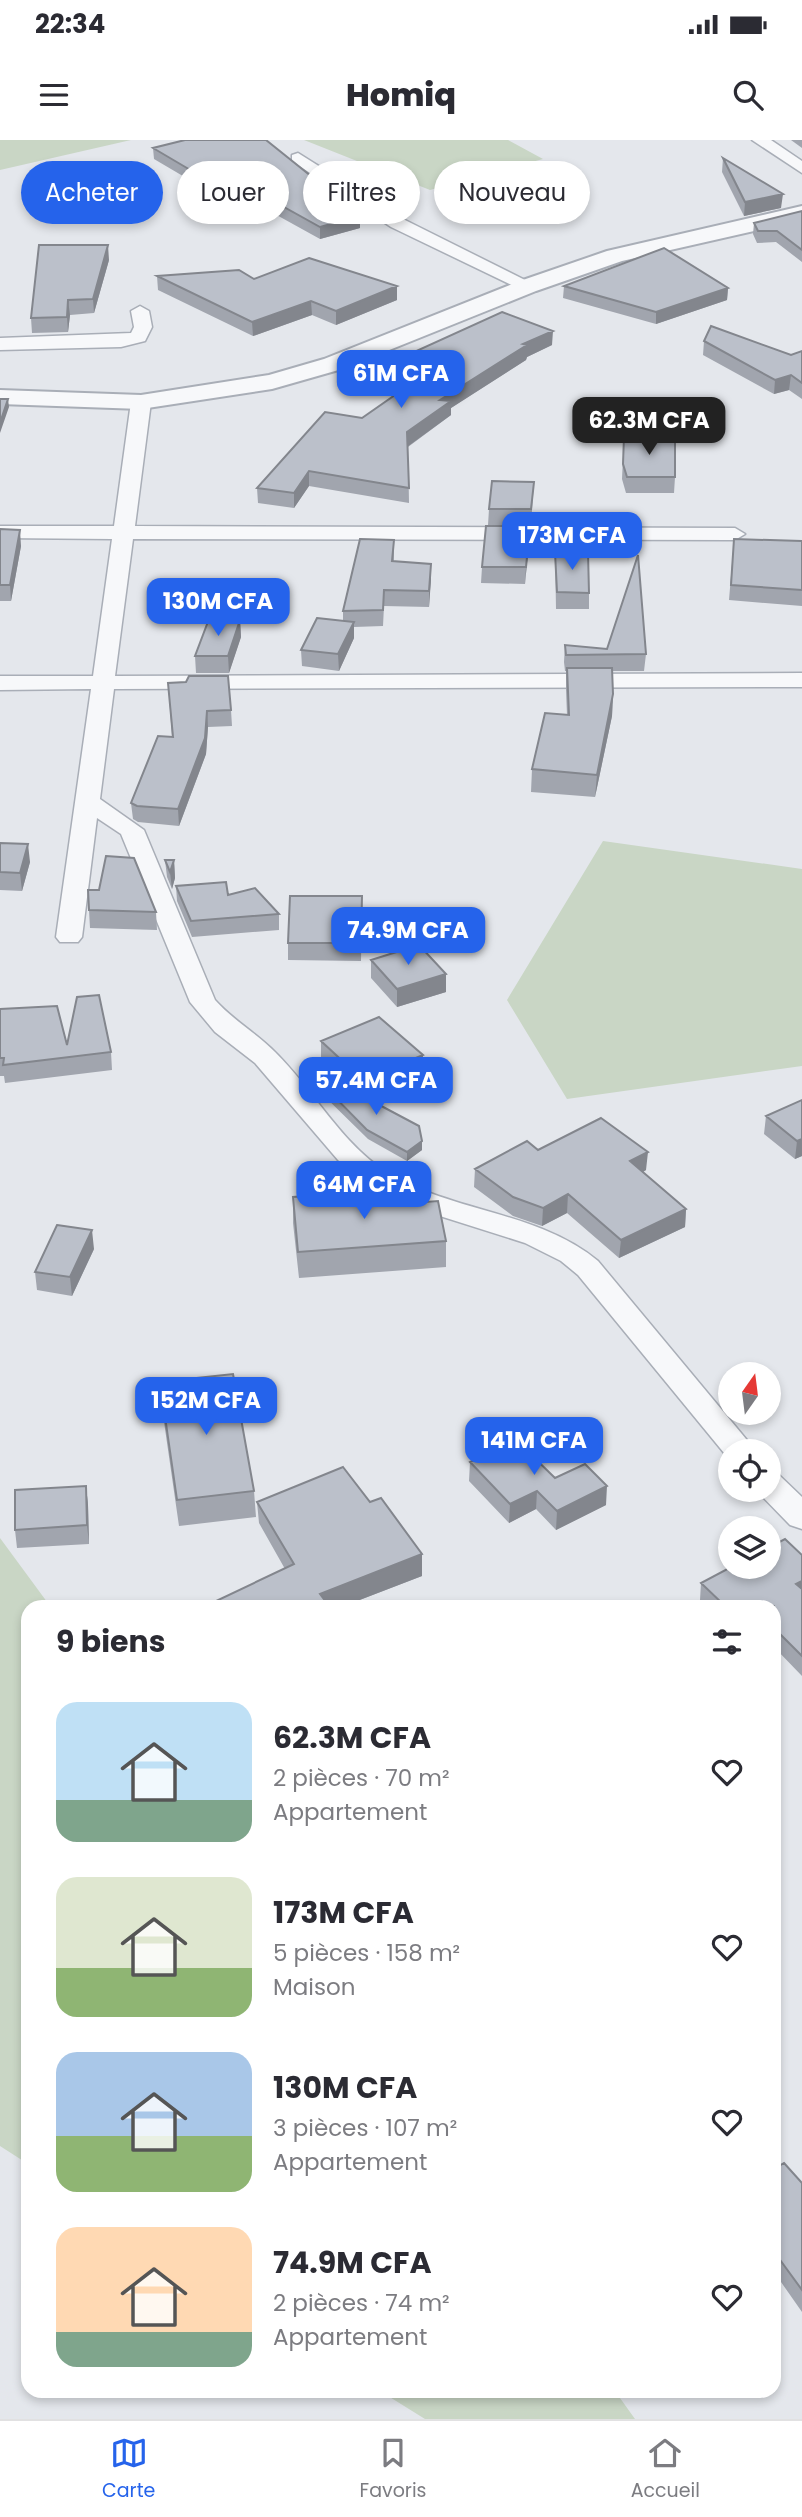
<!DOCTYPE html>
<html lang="fr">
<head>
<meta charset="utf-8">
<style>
  :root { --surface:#fff; --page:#f7f7f7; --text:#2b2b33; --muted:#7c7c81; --line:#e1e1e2; --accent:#2563eb }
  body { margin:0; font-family:Poppins,sans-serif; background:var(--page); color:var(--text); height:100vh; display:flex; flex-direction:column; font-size:26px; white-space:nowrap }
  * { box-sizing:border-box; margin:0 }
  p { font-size:23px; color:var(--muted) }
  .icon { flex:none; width:38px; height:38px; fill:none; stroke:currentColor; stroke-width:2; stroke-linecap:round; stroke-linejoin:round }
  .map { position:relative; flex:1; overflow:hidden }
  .panel { position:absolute; left:21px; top:1460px; width:760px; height:798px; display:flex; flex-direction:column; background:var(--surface); border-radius:21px; box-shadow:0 4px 10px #0003 }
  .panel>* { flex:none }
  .guide { position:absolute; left:21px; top:21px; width:761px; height:63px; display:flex; gap:14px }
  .needle { width:46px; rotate:14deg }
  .tools { position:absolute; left:718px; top:1222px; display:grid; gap:14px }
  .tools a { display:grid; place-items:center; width:63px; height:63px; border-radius:50%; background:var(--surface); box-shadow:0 4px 10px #0003; font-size:35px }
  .price { position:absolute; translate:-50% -60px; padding:0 16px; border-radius:14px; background:var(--accent); color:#fff; font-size:23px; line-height:46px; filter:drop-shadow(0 2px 4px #0008) }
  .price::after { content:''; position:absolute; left:50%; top:42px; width:21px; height:16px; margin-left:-10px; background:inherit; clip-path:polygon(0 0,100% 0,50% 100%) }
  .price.active { background:#222; color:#fff }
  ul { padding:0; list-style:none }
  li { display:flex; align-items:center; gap:21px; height:175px; padding:0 35px }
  li span { display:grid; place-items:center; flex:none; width:196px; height:140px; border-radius:21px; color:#555 }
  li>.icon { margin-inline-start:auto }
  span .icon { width:84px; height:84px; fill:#fffc; stroke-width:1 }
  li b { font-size:30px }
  h2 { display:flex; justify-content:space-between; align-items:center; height:84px; padding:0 35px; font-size:30px }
  .pill { padding:0 24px; border-radius:32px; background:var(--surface); box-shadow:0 4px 10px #0003; font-size:24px; line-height:63px }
  .pill.active { background:var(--accent); color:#fff }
  .status { display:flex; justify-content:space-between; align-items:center; height:49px; padding:0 35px; background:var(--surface); direction:ltr }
  .status svg { height:19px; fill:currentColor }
  header { display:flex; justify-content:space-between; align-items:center; height:91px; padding:0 35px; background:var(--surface); font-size:32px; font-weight:800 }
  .tab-bar { display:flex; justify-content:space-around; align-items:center; height:98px; border-top:2px solid var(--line); background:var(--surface); font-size:19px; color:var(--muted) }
  .tab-bar a { display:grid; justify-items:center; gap:4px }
  .tab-bar .active { color:var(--accent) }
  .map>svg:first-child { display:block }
</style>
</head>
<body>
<div class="status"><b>22:34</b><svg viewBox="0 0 49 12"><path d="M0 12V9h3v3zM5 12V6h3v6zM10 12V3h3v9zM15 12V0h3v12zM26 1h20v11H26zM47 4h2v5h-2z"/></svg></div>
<header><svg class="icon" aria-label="menu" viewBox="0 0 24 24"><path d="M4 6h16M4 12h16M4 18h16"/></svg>Homiq<svg class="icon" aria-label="search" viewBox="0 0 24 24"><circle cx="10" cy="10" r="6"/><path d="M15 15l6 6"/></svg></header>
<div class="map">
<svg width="802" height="2279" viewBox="0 0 802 2279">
  <rect width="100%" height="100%" fill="#e4e7ec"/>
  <path fill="#c9d6c5" d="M 0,0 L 131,0 L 0,30 Z
    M 304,0 L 508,0 L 543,19 L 430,50 Z
    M 603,701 L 802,729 L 802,926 L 567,959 L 507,860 Z
    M 0,1398 L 50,1466 L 28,1466 L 28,2024 L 0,2006 Z
    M 380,2251 L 615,2251 L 635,2279 L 425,2279 Z"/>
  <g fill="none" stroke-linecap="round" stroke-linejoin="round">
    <defs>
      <path id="minor" d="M 752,0 L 771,0 L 802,21 L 802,33 Z
        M 298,13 L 403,79 L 537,146 L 534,150 L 522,150 L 391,87 L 292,21 L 292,15 Z
        M 140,166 L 149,171 L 152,187 L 145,201 L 121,207 L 0,210 L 0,198 L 131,193 L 134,187 L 131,171 Z
        M 141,256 L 151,262 L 135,386 L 735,388 L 745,394 L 735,400 L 133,399 L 115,536 L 802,533 L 802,547 L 114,549 L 100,659 L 144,690 L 215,860 C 233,880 256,893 275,912 C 313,949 342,1005 388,1033 C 454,1073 538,1071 598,1121 L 756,1311 L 730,1311 L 729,1319 L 578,1135 L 561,1121 L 525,1103 L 402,1064 L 366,1045 L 338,1020 L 255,923 L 215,892 L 190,862 L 121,694 L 97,678 L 82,797 L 78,802 L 60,802 L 56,797 L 91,549 L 0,550 L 0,536 L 93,536 L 112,399 L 0,398 L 0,386 L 114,386 L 131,262 Z
        M 768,1331 L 779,1335 L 802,1357 L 802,1389 L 790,1385 L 757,1351 L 768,1349 Z"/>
      <path id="tertiary" d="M 802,66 L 802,80 L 622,121 L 536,151 L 342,229 L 272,249 L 141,269 L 0,264 L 0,250 L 141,255 L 269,235 L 324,219 L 520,141 L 607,111 Z"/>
    </defs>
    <use href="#minor" stroke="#a9aeb7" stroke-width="3"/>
    <use href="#tertiary" stroke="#a9aeb7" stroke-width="4"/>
    <use href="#minor" fill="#f7f8fa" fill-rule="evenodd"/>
    <use href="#tertiary" fill="#f7f8fa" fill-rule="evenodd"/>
  </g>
  <path fill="#a1a5ae" d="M 791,0 L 802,0 L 802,8 Z
    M 153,8 L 347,70 L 360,76 L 360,88 L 320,99 L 246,58 L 227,62 L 154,19 Z
    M 723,18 L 781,68 L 744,76 L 722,32 Z
    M 802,71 L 802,122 L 776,102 L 757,103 L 753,94 L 754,83 Z
    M 109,120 L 94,173 L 70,175 L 68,192 L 32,193 L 31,178 Z
    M 157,136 L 254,139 L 397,146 L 397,160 L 336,185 L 312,175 L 253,196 L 158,150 Z
    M 564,146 L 728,148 L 727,160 L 656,184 L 563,158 Z
    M 704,201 L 791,215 L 802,211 L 802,259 L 789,250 L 774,254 L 703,215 Z
    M 552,205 L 527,217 L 526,220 L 451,268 L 451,275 L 408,307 L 409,363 L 309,346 L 294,368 L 258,363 L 257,348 L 362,278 L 421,237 L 403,231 L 403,217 Z
    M 624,296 L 675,337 L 674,353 L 626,353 L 622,339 Z
    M 534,342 L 531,385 L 488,385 L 489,369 Z
    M 0,389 L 21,406 L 11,461 L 0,461 Z
    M 734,399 L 802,401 L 802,466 L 729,460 Z
    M 394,400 L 394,421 L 431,424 L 429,467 L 384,466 L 383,486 L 354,487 L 354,498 L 339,531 L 302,526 L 301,510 L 343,481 L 343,471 Z
    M 529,402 L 525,444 L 481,443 L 482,427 Z
    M 555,412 L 589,453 L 589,469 L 556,469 Z
    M 240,480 L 241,497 L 229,533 L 196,533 L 195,516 Z
    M 565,505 L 646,514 L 644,531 L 612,531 L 613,554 L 612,576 L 595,657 L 531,652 L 532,629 L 567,575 L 566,550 L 566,531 L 565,531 L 564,522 Z
    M 168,543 L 231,570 L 232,586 L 208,587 L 206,614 L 179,686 L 138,682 L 133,679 L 131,663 L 172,597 Z
    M 0,703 L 30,722 L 22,751 L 0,750 Z
    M 165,720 L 174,720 L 175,738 L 172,749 L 167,737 Z
    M 176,746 L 228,755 L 279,774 L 279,790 L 192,797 L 177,761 Z
    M 362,756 L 361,821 L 288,820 L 288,803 Z
    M 89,770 L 156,772 L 157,790 L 90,788 Z
    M 371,820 L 446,852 L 397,867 L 371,838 Z
    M 0,869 L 67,905 L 111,912 L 112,930 L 5,943 L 4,936 L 0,936 Z
    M 321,901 L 422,934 L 365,957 L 422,1010 L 407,1021 L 368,999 L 317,949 L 317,939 L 358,953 L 321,919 Z
    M 802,960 L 802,1016 L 795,1019 L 764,994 L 766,976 Z
    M 538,1010 L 646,1030 L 643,1032 L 686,1069 L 685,1087 L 619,1118 L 567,1073 L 542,1086 L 513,1076 L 474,1047 L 475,1029 Z
    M 293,1057 L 399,1064 L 446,1101 L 446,1127 L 299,1138 L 293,1083 Z
    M 94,1109 L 72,1156 L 37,1150 L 35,1132 Z
    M 160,1242 L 254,1351 L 256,1377 L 179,1386 L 162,1268 Z
    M 470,1322 L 555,1338 L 606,1365 L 556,1390 L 536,1369 L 509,1383 L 469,1341 Z
    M 86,1346 L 88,1365 L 89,1404 L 17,1408 L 15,1390 Z
    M 257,1362 L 422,1436 L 344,1466 L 217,1466 L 216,1461 L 285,1429 L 259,1383 Z
    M 802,1415 L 802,1536 L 774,1507 L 774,1466 L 706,1466 L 700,1460 L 701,1443 Z
    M 774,2029 L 802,2043 L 802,2172 L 774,2132 Z"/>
  <path fill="#83868d" d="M 246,46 L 246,58 L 227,62 L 226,51 Z
    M 783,54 L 781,68 L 744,76 L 745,62 Z
    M 360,76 L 360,88 L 320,99 L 320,87 Z
    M 108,105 L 109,120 L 94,173 L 93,159 Z
    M 397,146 L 397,160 L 336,185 L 336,171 Z
    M 728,148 L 727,160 L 656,184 L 656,172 Z
    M 68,160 L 70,175 L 68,192 L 67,177 Z
    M 311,161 L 312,175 L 253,196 L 252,182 Z
    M 553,191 L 552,205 L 527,217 L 526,220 L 451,268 L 451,275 L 407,307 L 407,292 L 440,260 L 523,204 Z
    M 791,235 L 789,250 L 774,254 L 775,240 Z
    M 8,259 L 9,267 L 0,293 L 0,283 Z
    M 309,331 L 309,346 L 294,368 L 294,353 Z
    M 530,386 L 529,402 L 525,444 L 526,427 Z
    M 20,390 L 21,406 L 11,461 L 10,445 Z
    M 431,424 L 431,440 L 429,467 L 429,451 Z
    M 240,480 L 241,497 L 229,533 L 228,516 Z
    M 354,482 L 354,498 L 339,531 L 338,514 Z
    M 613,554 L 612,576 L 595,657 L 597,635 Z
    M 207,571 L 208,587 L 206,614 L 179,686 L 178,669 Z
    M 28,704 L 30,722 L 22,751 L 20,733 Z
    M 174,720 L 175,738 L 172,749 L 170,732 Z
    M 446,834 L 446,852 L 397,867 L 397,849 Z
    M 423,915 L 422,934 L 363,958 L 363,940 Z
    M 802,999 L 802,1016 L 795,1019 L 797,1001 Z
    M 422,1001 L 422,1010 L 407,1021 L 407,1012 Z
    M 648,1012 L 646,1030 L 629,1040 L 630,1021 Z
    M 568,1054 L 567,1073 L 542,1086 L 543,1068 Z
    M 686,1069 L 685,1087 L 619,1118 L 621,1100 Z
    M 92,1090 L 94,1109 L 72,1156 L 70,1137 Z
    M 86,1346 L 88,1365 L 89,1404 L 87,1385 Z
    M 607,1346 L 606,1365 L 556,1390 L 557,1371 Z
    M 537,1351 L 536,1369 L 509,1383 L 510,1364 Z
    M 422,1414 L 422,1436 L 344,1466 L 321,1466 L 320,1454 Z
    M 802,1441 L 802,1456 L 796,1444 Z"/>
  <path fill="#bbc0ca" stroke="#83868d" stroke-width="2" d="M 185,0 L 266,0 L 347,65 L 342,66 L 360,76 L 320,87 L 246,46 L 226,51 L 153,8 Z
    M 723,18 L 783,54 L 745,62 Z
    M 802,71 L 802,110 L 777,91 L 758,91 L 754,83 Z
    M 39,105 L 108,105 L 93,159 L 68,160 L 67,177 L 31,178 Z
    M 664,108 L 728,148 L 656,172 L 564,146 Z
    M 309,118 L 397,146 L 336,171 L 311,161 L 252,182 L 157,136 L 239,130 L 254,139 Z
    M 502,172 L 553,191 L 523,204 L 527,205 L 440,260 L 451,261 L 407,292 L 409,348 L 309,331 L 294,353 L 257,348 L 325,272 L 362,278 L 435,227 L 403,217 Z
    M 711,186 L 791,215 L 802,211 L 802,243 L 791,235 L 775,240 L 704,201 Z
    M 0,259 L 8,259 L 0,283 Z
    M 624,296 L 675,298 L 675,337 L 627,337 L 623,324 Z
    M 492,341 L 534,342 L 531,369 L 489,369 Z
    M 486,386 L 530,386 L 526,427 L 482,427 Z
    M 0,389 L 20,390 L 10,445 L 0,445 Z
    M 360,399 L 394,400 L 392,421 L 431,424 L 429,451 L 384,450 L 383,470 L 343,471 Z
    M 734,399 L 802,401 L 802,450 L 731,445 Z
    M 555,412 L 588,412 L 589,453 L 557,452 Z
    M 638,415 L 646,514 L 566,515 L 565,505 L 607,509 Z
    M 317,478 L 354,482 L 338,514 L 301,510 Z
    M 209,479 L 240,480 L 228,516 L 195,516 Z
    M 567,528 L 612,528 L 613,554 L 597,635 L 532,629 L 545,573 L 569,575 Z
    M 189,536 L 228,536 L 231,570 L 207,571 L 205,598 L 178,669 L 137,666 L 131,663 L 158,596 L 173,597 L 168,543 L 186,542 Z
    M 0,703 L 28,704 L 20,733 L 0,732 Z
    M 106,716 L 134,718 L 156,772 L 89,770 L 88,750 L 99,750 Z
    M 165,720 L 174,720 L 170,732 Z
    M 226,742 L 228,755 L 255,748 L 279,774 L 191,781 L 176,746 Z
    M 290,756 L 362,756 L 361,803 L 288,803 Z
    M 419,805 L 446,834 L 397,849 L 371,820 Z
    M 99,855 L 111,912 L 3,925 L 4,918 L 0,918 L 0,869 L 57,866 L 67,905 L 77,857 Z
    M 379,877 L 423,915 L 363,940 L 321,901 Z
    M 321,934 L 419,986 L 422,1001 L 407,1012 L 367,990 L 317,939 Z
    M 802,960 L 802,999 L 797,1001 L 766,976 Z
    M 601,978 L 648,1012 L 630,1021 L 686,1069 L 621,1100 L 568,1054 L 543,1068 L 513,1057 L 475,1029 L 527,1001 L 538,1010 Z
    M 397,1050 L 399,1064 L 438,1061 L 446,1101 L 298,1112 L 293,1057 Z
    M 57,1085 L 92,1090 L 70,1137 L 35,1132 Z
    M 233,1234 L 254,1351 L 177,1360 L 160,1242 Z
    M 516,1300 L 555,1338 L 585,1324 L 607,1346 L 557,1371 L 537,1351 L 510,1364 L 470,1322 Z
    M 343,1327 L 370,1362 L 381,1358 L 422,1414 L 320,1454 L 329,1466 L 221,1466 L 216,1461 L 294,1424 L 257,1362 Z
    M 86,1346 L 87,1385 L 15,1390 L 15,1350 Z
    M 785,1399 L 802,1415 L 802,1441 L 796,1444 L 802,1449 L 802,1516 L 774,1488 L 774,1466 L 725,1466 L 701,1443 L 733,1426 L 768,1426 L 768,1408 Z
    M 784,2023 L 802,2043 L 802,2150 L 775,2113 L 774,2114 L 774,2029 Z"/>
</svg>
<div class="tools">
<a><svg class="needle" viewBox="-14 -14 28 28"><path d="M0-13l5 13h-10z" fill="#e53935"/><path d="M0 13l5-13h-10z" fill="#7c7c81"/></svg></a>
<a><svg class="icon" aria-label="locate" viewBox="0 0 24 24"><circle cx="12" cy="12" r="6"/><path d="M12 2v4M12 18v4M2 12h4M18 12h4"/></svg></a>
<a><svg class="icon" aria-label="layers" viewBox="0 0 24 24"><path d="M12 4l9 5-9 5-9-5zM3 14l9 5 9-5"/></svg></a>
</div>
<b class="price" style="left:401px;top:270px">61M CFA</b>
<b class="price active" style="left:649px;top:317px">62.3M CFA</b>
<b class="price" style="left:572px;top:432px">173M CFA</b>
<b class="price" style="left:218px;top:498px">130M CFA</b>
<b class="price" style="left:408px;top:827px">74.9M CFA</b>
<b class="price" style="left:376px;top:977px">57.4M CFA</b>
<b class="price" style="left:364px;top:1081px">64M CFA</b>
<b class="price" style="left:206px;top:1297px">152M CFA</b>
<b class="price" style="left:534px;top:1337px">141M CFA</b>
<div class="guide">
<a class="pill active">Acheter</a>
<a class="pill">Louer</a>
<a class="pill">Filtres</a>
<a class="pill">Nouveau</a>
</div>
<section class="panel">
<h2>9 biens<svg class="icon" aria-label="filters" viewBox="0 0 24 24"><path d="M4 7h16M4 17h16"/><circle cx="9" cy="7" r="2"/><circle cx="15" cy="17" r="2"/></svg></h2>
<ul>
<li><span style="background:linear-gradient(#bfe0f5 70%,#7fa58c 0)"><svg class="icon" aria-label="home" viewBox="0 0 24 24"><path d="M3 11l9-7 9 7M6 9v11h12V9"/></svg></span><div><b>62.3M CFA</b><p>2 pièces · 70 m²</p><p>Appartement</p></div><svg class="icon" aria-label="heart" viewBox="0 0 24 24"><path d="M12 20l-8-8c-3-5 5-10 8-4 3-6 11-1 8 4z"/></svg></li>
<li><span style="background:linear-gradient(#dfe7d0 65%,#8fb573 0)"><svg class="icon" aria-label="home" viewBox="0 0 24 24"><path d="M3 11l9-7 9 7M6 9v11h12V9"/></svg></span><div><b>173M CFA</b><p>5 pièces · 158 m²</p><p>Maison</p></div><svg class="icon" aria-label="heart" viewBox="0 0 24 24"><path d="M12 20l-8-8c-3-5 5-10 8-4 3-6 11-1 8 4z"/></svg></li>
<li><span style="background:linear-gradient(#a9c7e8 60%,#8fb573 0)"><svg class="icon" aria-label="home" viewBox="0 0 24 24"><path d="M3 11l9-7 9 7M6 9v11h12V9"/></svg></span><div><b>130M CFA</b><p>3 pièces · 107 m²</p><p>Appartement</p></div><svg class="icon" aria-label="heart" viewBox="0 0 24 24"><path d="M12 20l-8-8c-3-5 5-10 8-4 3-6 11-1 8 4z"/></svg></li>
<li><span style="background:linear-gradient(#ffd9b3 75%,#7fa58c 0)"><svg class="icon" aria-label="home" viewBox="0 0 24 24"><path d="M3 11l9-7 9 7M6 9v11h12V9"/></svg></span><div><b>74.9M CFA</b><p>2 pièces · 74 m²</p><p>Appartement</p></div><svg class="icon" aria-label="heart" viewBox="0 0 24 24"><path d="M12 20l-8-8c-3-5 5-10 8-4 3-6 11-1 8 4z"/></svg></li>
</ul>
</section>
</div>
<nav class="tab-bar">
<a class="active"><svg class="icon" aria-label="map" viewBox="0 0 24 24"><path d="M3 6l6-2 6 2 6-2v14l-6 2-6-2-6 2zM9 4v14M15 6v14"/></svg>Carte</a>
<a><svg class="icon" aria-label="saved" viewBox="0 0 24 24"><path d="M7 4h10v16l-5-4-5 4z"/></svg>Favoris</a>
<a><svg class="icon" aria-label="home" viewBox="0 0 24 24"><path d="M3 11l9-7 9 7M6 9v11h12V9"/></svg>Accueil</a>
</nav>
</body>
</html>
